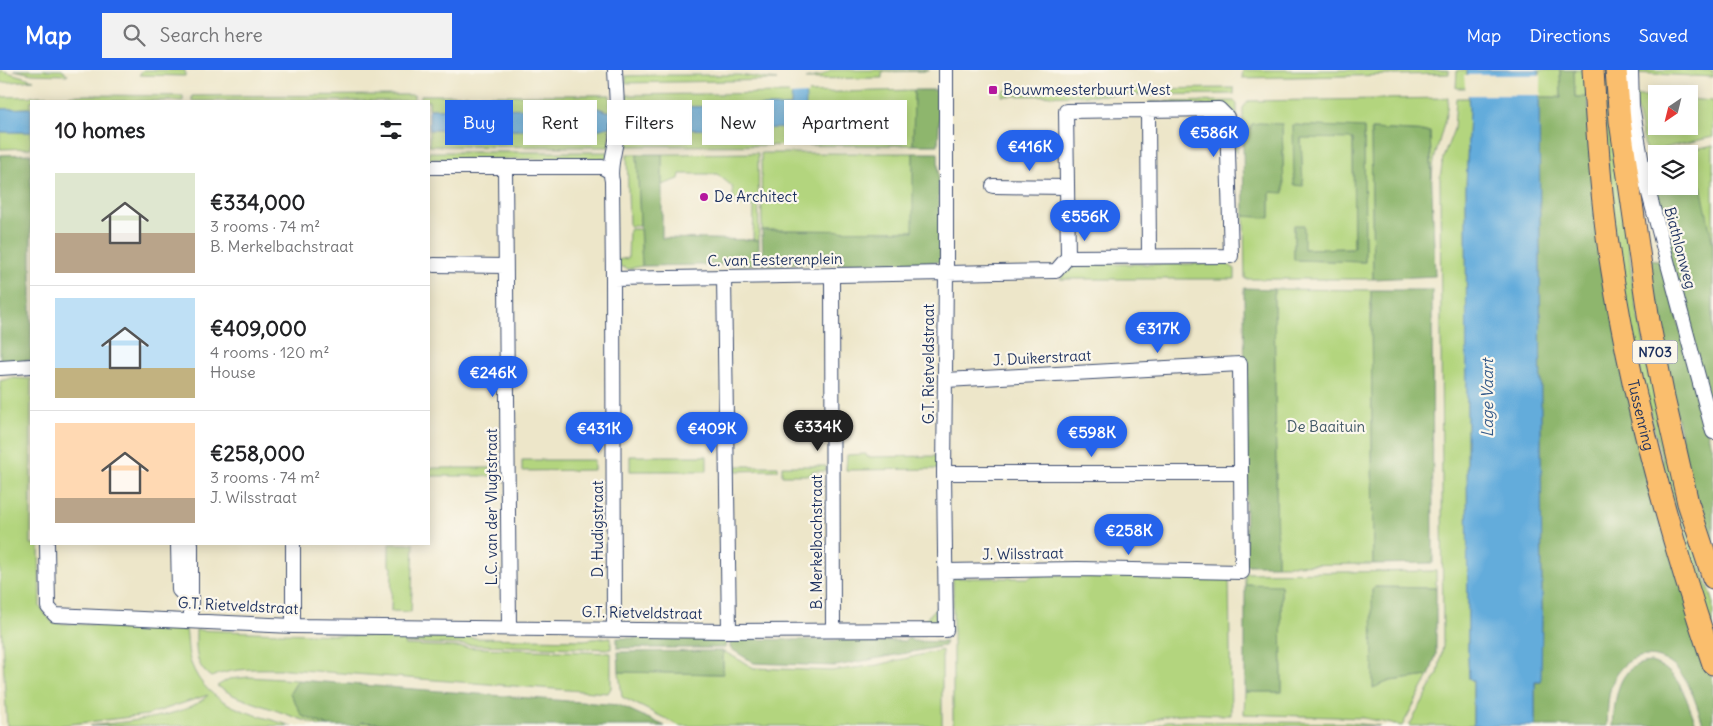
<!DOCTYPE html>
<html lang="en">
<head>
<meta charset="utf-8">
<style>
  :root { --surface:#fff; --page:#f2f2f2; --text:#202124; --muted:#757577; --line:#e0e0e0; --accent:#2563eb }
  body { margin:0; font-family:Delius,sans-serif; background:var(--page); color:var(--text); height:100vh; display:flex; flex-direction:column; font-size:19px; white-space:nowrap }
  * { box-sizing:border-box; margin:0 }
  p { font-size:16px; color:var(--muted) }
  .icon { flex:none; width:28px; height:28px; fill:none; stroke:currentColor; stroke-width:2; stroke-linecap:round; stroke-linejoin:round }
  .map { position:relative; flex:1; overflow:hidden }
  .sheet { position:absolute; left:30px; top:30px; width:400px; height:445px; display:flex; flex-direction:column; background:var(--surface); border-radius:0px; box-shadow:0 2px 12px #0003 }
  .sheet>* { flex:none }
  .guide { position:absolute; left:445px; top:30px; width:475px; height:45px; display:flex; gap:10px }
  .needle { width:32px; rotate:215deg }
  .fabs { position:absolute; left:1648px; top:15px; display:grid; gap:10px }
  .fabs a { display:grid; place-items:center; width:50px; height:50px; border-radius:0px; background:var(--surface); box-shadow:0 2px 12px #0003; font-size:25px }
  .price { position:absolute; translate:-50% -42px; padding:0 11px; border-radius:18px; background:var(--accent); color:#fff; font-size:16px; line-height:32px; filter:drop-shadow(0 1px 2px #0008) }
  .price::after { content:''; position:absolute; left:50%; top:30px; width:15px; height:11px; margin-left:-8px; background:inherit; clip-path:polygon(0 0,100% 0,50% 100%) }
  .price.selected { background:#222; color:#fff }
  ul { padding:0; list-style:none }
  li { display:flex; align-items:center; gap:15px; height:125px; padding:0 25px }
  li+li { border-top:1px solid var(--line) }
  li span { display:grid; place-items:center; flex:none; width:140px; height:100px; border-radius:0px; color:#555 }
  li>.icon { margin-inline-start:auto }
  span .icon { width:60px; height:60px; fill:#fffc; stroke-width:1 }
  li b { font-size:21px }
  h2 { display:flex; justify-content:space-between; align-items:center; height:60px; padding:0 25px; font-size:21px }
  .tag { padding:0 18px; border-radius:0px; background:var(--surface); box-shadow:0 2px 12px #0003; font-size:18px; line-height:45px }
  .tag.selected { background:var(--accent); color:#fff }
  header { display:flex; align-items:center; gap:30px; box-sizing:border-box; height:70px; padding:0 25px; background:var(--accent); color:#fff }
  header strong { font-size:24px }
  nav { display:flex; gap:28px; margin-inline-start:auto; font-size:18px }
  .search { width:350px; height:45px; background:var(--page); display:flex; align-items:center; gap:12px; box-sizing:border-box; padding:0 18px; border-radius:0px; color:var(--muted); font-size:19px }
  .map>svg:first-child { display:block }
</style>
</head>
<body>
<header>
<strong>Map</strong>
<div class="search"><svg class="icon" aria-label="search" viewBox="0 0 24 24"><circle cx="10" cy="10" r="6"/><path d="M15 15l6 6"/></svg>Search here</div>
<nav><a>Map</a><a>Directions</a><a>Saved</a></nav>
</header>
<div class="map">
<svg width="1713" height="656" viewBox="0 0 1713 656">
  <rect width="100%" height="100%" fill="#fbf7ec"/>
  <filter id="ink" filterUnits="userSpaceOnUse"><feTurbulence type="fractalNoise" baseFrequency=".02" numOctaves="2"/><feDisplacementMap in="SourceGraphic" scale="10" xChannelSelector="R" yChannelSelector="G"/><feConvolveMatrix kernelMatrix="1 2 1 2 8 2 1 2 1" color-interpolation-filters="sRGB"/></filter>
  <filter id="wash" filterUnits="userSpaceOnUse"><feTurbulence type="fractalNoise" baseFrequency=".0096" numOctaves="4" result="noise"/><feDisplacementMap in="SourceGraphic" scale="20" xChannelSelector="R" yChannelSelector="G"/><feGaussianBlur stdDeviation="1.12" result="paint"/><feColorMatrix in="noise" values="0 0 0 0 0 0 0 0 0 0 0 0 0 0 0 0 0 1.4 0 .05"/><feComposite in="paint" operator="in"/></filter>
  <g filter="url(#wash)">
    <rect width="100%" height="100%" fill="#ede6c9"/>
    <path fill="#b3d57e" stroke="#67826e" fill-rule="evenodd" d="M 0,0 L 34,10 L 0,13 Z
      M 14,0 L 62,0 L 68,5 L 32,4 Z
      M 143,0 L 185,0 L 185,6 L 139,5 Z
      M 830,0 L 929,0 L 929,1 L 882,2 L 882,8 L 804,9 L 821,6 Z
      M 1243,0 L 1449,0 L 1449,4 L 1242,8 Z
      M 1457,0 L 1467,0 L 1468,18 L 1456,18 Z
      M 1539,0 L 1560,0 L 1561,27 L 1539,27 Z
      M 1574,0 L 1585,0 L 1588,27 L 1575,27 Z
      M 1598,0 L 1610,0 L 1633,217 L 1649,299 L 1700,494 L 1713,530 L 1713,566 L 1688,495 L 1620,218 Z
      M 1634,0 L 1713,0 L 1713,7 L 1634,3 Z
      M 655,5 L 739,5 L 777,10 L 626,13 L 626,6 Z
      M 1234,18 L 1234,24 L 1002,26 L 1002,23 L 1006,20 Z
      M 914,20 L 913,75 L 626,76 L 626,53 L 650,52 L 805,58 L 805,23 Z
      M 792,23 L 791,36 L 657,37 L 649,41 L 626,42 L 626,25 Z
      M 91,25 L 183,26 L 183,31 L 31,31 L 31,38 L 0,39 L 0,27 Z
      M 414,25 L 414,31 L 192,31 L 192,26 Z
      M 421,25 L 610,25 L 610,42 L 597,38 L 429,39 L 429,31 L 421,31 Z
      M 1634,26 L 1656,26 L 1656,56 L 1689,56 L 1689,29 L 1713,31 L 1713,67 L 1646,82 Z
      M 1448,28 C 1447,56 1433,80 1432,108 L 1430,62 L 1371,59 L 1373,209 L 1245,209 L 1244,146 L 1270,147 L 1270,122 L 1284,122 L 1282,54 L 1247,62 L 1243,75 L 1243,38 L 1248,31 ZM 1293,55 L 1364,59 L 1365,192 L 1294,190 L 1294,155 L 1304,179 L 1354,178 L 1353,68 L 1301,67 L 1303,116 Z
      M 1456,28 L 1468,28 L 1469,40 L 1466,119 L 1468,588 L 1469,609 L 1473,610 L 1473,656 L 1409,656 L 1438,604 L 1443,576 L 1440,108 L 1443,88 L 1454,59 Z
      M 1234,31 L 1237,34 L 1237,83 L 1233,77 L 1227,37 L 1149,32 Z
      M 610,56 L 609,77 L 429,76 L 429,60 L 596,60 Z
      M 0,62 L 31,62 L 31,78 L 0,79 Z
      M 1713,75 L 1713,351 L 1646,95 L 1648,90 L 1656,88 L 1656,116 L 1689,116 L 1689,84 L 1674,84 Z
      M 429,82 L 608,82 L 607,89 L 429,89 Z
      M 758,83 L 759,170 L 753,170 L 754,136 L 738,135 L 737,132 L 734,130 L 732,116 L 717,104 L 680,104 L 679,109 L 662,115 L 662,84 Z
      M 761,83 L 913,83 L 914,161 L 762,160 Z
      M 627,84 L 637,84 L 640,156 L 629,156 Z
      M 629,159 L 640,159 L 642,196 L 628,199 L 619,196 L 617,190 L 628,188 Z
      M 1079,194 L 1227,194 L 1235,199 L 1235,209 L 1060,209 L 1073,196 Z
      M 1274,219 L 1371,220 L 1373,494 L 1277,495 Z
      M 11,308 L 31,309 L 31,474 L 39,474 L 40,537 L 53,553 L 186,559 C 188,570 187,583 191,593 C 207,637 252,643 292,656 L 90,656 C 121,652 187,648 208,625 L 147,645 L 55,656 L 7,656 L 0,536 L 0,311 Z
      M 866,384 L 867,387 L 937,386 L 938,399 L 846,400 L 847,385 Z
      M 630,386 L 707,386 L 707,401 L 630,401 Z
      M 522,390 L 594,390 L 594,400 L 522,401 Z
      M 734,396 L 778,396 L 778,400 L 735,401 Z
      M 782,396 L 826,396 L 826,401 L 812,401 L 812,405 L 782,405 Z
      M 429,398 L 493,398 L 493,406 L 429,406 Z
      M 389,474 L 414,474 L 411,542 L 391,541 L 392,497 L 389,496 Z
      M 1436,501 L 1436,518 L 1375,517 L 1372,520 L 1382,614 L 1390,611 L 1429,606 L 1402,656 L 1364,648 L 1244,644 L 1245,622 L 1282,622 L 1281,516 L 1245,514 L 1245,503 Z
      M 1133,504 L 1137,508 L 1171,509 L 1175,504 L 1229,504 L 1231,645 C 1206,645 1166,638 1145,656 L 953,656 L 953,508 L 1029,508 L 1033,505 Z
      M 939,535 L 937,552 L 923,552 Z
      M 196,560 L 393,567 L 405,561 L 417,567 L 584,570 L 611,567 L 611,579 L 405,573 L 404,575 L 611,583 L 611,618 L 608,623 L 287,599 C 261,599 235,597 211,607 C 194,595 196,579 196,560 Z
      M 942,580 L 942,656 L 680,656 L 622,627 L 619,602 L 723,604 L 723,581 L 754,598 L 831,601 L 878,595 Z
      M 249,607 L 298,610 L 290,623 L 302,646 L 329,656 L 320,656 L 235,626 L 217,616 L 229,609 Z
      M 1167,651 L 1349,653 L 1380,656 L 1156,656 Z
      M 361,652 L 422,656 L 359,656 Z"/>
    <path fill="#8eb66d" stroke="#547266" d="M 1560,0 L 1574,0 L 1575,27 L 1588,27 L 1592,79 L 1695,560 L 1713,610 L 1713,656 L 1704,656 C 1697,638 1692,615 1678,600 C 1656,577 1622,583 1612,614 C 1607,627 1608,642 1607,656 L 1535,656 L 1535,612 L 1540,612 L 1542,543 L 1539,27 L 1561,27 Z
      M 914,20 L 941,20 L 938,75 L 913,75 Z
      M 1259,53 L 1282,54 L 1284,123 L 1270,122 L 1270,148 L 1244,146 L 1243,75 L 1252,54 Z
      M 1293,55 L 1364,58 L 1365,192 L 1294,190 L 1294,155 L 1304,155 L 1304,179 L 1354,178 L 1353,69 L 1301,68 L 1303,116 L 1294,115 Z
      M 1371,59 L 1430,62 L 1435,206 L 1373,209 Z
      M 913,83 L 938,83 L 940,192 L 763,194 L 762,160 L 913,161 Z
      M 31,84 L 31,290 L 0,292 L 0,85 Z
      M 637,84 L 662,84 L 662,168 L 759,170 L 759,194 L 642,196 Z
      M 1701,115 L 1713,175 L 1713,351 L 1651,119 Z
      M 1645,189 L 1662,190 L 1713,383 L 1713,488 L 1687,398 Z
      M 1244,218 L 1274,219 L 1277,495 L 1246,495 Z
      M 1371,220 L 1432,220 L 1433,493 L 1373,494 Z
      M 1245,514 L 1281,515 L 1282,622 L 1245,622 Z
      M 1375,517 L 1436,518 L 1436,585 L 1429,606 L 1390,611 L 1373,618 L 1372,520 Z
      M 617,568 L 726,568 L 725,578 L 617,578 Z
      M 909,568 L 913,571 L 946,572 L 944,576 L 836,596 L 754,593 L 730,578 L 730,569 L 905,571 Z
      M 723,581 L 723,604 L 619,602 L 618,582 Z
      M 1651,592 C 1681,601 1686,630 1697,656 L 1613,656 C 1615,629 1617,593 1651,592 Z
      M 298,610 L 619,635 L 665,656 L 422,656 L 361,652 L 359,656 L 329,656 L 302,646 L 290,623 Z"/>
    <path fill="#64acdb" stroke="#406e9c" d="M 793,0 L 803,0 L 806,30 L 805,58 L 661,60 L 650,52 L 626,53 L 596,60 L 429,60 L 429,39 L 598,38 C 612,45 642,45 656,37 L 791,36 Z
      M 1467,0 L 1539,0 L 1542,543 L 1541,608 L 1540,612 L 1535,612 L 1535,656 L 1473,656 L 1473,610 L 1469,609 L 1468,588 L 1466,119 L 1469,40 Z
      M 31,38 L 31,62 L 0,62 L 0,39 Z"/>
    <path fill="#ede6c9" d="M 791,0 L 805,0 L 808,24 L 789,25 Z
      M 1464,5 L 1541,5 L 1541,25 L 1466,25 Z"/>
  </g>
  <g filter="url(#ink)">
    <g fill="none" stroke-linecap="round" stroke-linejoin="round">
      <defs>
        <path id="minor" d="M 615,0 C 616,20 618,40 617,60 C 617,77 608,96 612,111 L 613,209 L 946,203 L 946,0
          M 1631,0 L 1632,36 L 1644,105 L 1713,362
          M 1148,41 L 1149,186
          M 429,97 L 602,97 L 609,101
          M 505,98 L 509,557
          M 993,116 L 1067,117
          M 434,195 L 505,196
          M 832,205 L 833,559
          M 724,207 L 729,561
          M 613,209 L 614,558
          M 0,298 L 31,296
          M 946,310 L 1240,294 L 1242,502 L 1078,499 L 946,501
          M 944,403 L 1241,403
          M 47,474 L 48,537 L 55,545 L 293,556 L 729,561 L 946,560 L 944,403 L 946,203 L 1056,201 L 1068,187 L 1231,186 L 1227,47 L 1219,39 L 1066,41 L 1068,187
          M 178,474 L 179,520 L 184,525 L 191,525
          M 293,474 L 293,556
          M 191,551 L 191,474"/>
        <g id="highway">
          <path id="s1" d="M 1593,0 C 1597,65 1601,131 1611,195 C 1632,331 1669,464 1713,594"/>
          <path d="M 1616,0 L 1620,51 L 1649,251 L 1664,328 L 1688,433 L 1713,508"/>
        </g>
      </defs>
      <use href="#minor" stroke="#3a4a6e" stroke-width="16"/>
      <use href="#highway" stroke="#3a4a6e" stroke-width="23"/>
      <use href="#minor" stroke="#fff" stroke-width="14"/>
      <use href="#highway" stroke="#fabe6d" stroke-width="21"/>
    </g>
  </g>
  <g fill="#b5179e" stroke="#fbf7ec" stroke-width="2">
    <rect x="988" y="15" width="10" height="10" rx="2.5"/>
    <circle cx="704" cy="127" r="5"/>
  </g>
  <g text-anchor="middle" stroke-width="4.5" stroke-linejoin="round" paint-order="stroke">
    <rect fill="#fbf7ec" stroke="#5e6b89" stroke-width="1" x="1632.5" y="270.5" width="45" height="23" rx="4"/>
    <g font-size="14" font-weight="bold" fill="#1b2f5e">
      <text x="1655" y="287">N703</text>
    </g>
    <g font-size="15" fill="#1b2f5e" stroke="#fbf7ec" text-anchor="start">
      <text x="1003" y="25">Bouwmeesterbuurt West</text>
      <text x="714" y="132">De Architect</text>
    </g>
    <g font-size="15" fill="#1b2f5e" stroke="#fbf7ec">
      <text transform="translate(1680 178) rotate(75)" y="5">Biathlonweg</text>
      <text transform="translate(775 190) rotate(-1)" y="5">C. van Eesterenplein</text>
      <text transform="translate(1042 288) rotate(-3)" y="5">J. Duikerstraat</text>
      <text transform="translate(929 294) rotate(-90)" y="5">G.T. Rietveldstraat</text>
      <text dy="5" stroke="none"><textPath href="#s1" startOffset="349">Tussenring</textPath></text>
      <text transform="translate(492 437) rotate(-90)" y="5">L.C. van der Vlugtstraat</text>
      <text transform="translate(598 459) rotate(-90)" y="5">D. Hudigstraat</text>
      <text transform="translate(817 472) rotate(-90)" y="5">B. Merkelbachstraat</text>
      <text transform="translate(1023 484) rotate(-1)" y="5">J. Wilsstraat</text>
      <text transform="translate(238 536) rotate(3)" y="5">G.T. Rietveldstraat</text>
      <text transform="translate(642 543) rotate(1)" y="5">G.T. Rietveldstraat</text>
    </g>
    <g font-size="15" fill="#415866" stroke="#fbf7ec">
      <text x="1326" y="362">De Baaituin</text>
    </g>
    <g font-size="16" font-style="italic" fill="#355b8a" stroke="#fbf7ec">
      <text transform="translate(1487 328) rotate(-90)" y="6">Lage Vaart</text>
    </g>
  </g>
</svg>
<div class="fabs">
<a><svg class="needle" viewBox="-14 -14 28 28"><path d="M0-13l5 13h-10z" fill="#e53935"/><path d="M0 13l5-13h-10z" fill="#757577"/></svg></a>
<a><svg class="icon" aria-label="layers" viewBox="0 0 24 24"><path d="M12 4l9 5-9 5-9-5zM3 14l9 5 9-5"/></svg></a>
</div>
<b class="price" style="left:1214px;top:88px">€586K</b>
<b class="price" style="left:1030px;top:102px">€416K</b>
<b class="price" style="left:1085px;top:172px">€556K</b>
<b class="price" style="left:1158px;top:284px">€317K</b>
<b class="price" style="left:493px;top:328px">€246K</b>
<b class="price selected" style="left:818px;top:382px">€334K</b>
<b class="price" style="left:599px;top:384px">€431K</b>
<b class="price" style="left:712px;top:384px">€409K</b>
<b class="price" style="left:1092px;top:388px">€598K</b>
<b class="price" style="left:1129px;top:486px">€258K</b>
<div class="guide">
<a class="tag selected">Buy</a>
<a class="tag">Rent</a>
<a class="tag">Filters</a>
<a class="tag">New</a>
<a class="tag">Apartment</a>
</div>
<section class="sheet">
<h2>10 homes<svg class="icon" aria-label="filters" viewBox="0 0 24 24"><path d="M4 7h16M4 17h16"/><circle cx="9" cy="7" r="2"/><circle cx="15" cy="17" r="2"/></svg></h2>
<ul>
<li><span style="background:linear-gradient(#dfe7d0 60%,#b9a48a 0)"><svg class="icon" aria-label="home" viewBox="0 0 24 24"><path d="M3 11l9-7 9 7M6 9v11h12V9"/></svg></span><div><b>€334,000</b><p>3 rooms · 74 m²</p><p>B. Merkelbachstraat</p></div></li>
<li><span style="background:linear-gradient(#bfe0f5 70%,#c2b280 0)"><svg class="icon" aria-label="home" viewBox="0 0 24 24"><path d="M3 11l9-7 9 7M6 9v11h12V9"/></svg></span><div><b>€409,000</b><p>4 rooms · 120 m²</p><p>House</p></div></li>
<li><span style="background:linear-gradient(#ffd9b3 75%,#b9a48a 0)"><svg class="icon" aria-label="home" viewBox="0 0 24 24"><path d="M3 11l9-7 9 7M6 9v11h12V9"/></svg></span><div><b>€258,000</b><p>3 rooms · 74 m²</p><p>J. Wilsstraat</p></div></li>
</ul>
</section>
</div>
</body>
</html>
